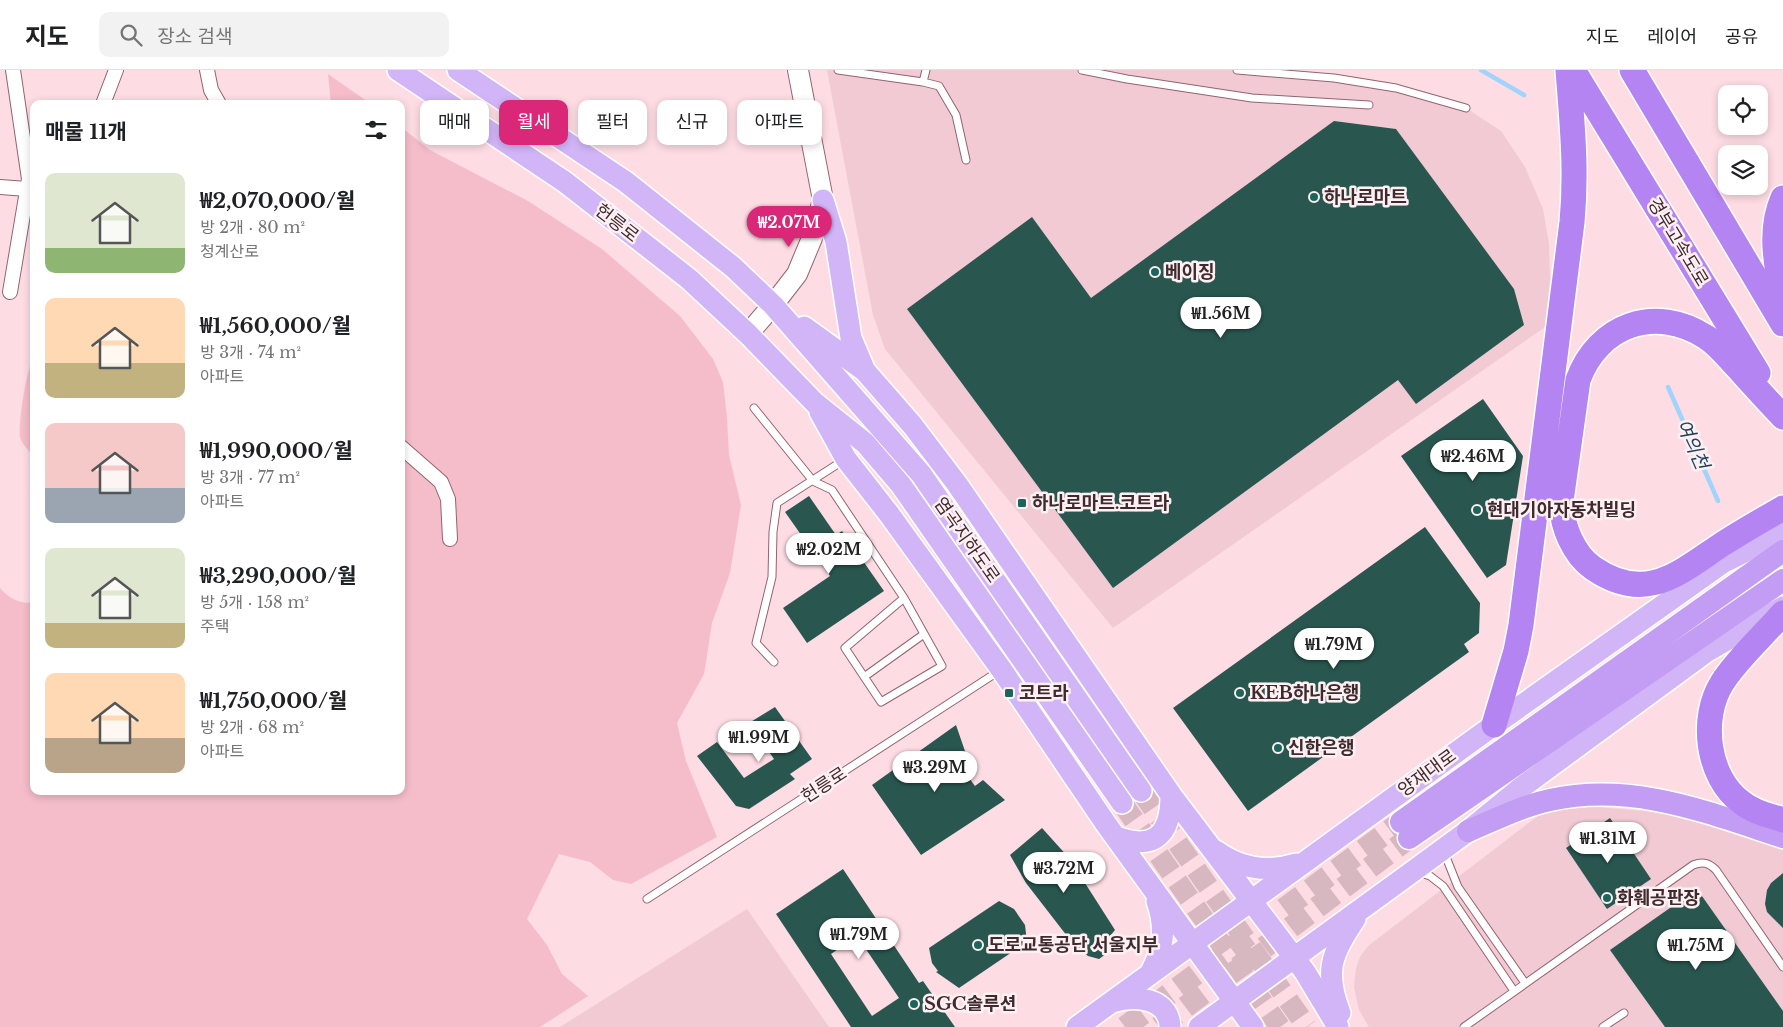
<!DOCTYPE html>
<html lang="ko">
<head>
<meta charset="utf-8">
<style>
  :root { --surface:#fff; --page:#f2f2f2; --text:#202124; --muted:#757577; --line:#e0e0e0; --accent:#db2777 }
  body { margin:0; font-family:"Libre Baskerville","Noto Sans KR",serif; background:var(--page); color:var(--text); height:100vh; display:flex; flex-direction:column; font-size:19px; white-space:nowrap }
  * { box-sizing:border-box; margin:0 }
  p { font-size:16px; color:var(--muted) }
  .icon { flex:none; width:28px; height:28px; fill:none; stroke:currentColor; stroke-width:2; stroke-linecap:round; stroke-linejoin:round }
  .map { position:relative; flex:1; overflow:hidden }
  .side { position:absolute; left:30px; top:30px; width:375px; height:695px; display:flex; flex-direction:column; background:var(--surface); border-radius:10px; box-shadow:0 2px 8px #0003 }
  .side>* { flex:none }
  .banner { position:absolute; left:420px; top:30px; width:475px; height:45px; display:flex; gap:10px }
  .tools { position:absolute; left:1718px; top:15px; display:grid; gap:10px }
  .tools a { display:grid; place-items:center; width:50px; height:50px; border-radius:10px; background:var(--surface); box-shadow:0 2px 8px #0003; font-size:25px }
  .price { position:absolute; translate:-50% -42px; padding:0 11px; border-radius:18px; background:#fff; color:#222; font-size:16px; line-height:32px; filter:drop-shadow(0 1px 2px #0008) }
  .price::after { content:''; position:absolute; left:50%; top:30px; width:15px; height:11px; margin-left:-8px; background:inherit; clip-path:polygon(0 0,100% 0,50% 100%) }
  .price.active { background:var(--accent); color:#fff }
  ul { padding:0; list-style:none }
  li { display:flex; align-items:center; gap:15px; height:125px; padding:0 15px }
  li span { display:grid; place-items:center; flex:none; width:140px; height:100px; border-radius:10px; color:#555 }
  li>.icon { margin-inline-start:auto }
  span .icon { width:60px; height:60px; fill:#fffc; stroke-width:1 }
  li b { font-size:21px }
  h2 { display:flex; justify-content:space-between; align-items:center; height:60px; padding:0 15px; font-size:21px }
  .chip { padding:0 18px; border-radius:10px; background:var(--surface); box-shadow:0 2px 8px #0003; font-size:18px; line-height:45px }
  .chip.active { background:var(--accent); color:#fff }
  header { display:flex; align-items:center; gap:30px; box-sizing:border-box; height:70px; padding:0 25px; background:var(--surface); border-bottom:1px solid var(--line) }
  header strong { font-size:24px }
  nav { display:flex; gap:28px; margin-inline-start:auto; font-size:18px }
  .search { width:350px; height:45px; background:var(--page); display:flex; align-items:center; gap:12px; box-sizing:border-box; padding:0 18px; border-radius:10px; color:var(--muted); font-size:19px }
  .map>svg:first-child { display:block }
</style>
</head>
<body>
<header>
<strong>지도</strong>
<div class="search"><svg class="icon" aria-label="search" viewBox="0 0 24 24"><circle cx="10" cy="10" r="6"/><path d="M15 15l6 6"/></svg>장소 검색</div>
<nav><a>지도</a><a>레이어</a><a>공유</a></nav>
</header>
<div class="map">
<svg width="1783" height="957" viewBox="0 0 1783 957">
  <rect width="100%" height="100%" fill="#fedce4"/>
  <path fill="#f1cad3" d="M 827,0 L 1237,0 L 1396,18 L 1466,38 L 1501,61 L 1525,97 L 1543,139 L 1549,174 L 1550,209 L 1545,257 L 1113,558 L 885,279 L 873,245 Z
    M 1552,735 L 1571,735 L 1669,743 L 1783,780 L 1783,957 L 1369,957 L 1359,940 L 1354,917 L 1356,898 L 1360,887 L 1368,876 Z
    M 747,839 L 829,957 L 560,957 Z"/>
  <path fill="#f5bdca" d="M 328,4 L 371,34 L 331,34 Z
    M 401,57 L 430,80 L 528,131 L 602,179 L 680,246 L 713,289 L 723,312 L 727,348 L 729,385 L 741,435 L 730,503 L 712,553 L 704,604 L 677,653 L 686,691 L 717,767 L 631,814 L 613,810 L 590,792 L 559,784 L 527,849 L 547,875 L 562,904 L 588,926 L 540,957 L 0,957 L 0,518 C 8,528 21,535 34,532 L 34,721 L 401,721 Z
    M 34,287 L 34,387 C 30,382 22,374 20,368 C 18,354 26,299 34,287 Z"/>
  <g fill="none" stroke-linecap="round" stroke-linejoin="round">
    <path stroke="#a0d4fc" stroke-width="4.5" d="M 1481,0 L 1524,25
      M 1668,317 L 1718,431"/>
  </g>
  <path fill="#295750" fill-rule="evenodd" d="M 1334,51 L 1396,59 L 1514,219 L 1524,255 L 1416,334 L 1398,310 L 1113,518 L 907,239 L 1032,147 L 1091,228 Z
    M 1483,329 L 1523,386 L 1506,495 L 1487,508 L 1401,386 Z
    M 809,426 L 836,465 L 842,461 L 884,521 L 807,573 L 783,538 L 830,506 L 785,442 Z
    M 1425,457 L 1480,533 L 1479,563 L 1464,574 L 1469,582 L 1248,741 L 1173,638 Z
    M 775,637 L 812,689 L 790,704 L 795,709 L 749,739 L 736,736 L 697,686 L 717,672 L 744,708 L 774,689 L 749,653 Z
    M 956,655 L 966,684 L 957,692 L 975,716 L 983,710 L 1005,730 L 921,785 L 872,715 Z
    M 1610,748 L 1651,809 L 1607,839 L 1566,778 Z
    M 1042,758 L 1069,788 L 1115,860 L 1110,866 L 1111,876 L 1106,884 L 1099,889 L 1088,886 L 1074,875 L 1026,813 L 1010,785 Z
    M 843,799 L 919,913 L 923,911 L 955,957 L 851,957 L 776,844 ZM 857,866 L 899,928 L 872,946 L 831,884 Z
    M 1783,803 L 1783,858 L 1767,842 L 1765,834 L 1767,820 L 1771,813 Z
    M 1697,819 L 1783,941 L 1783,957 L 1665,957 L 1610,880 Z
    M 999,831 L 1014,839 L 1025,855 L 1027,872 L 959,918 L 936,902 L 938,901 L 932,893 L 929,878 Z"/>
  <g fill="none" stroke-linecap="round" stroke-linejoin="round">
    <path stroke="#d8b8c0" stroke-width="21" stroke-dasharray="21 11" stroke-linecap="butt" d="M 1141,721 L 1307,957
      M 1122,733 L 1280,957"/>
    <path stroke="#d8b8c0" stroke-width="22" stroke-dasharray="22 11" stroke-linecap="butt" d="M 1125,957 L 1401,752
      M 1159,957 L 1409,768"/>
    <defs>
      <path id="service" d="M 838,0 L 923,12 L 939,16 L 956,45 L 966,90
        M 1082,0 L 1127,9 L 1252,28 L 1369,35
        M 1237,0 L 1334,8 L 1396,18 L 1466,38
        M 923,12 L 926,0
        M 754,338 L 813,411 L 832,420 L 904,528 L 942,596 L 881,632 L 845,578 L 904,528
        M 774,592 L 756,573 L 772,507 L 773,462 L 777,433 L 844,390
        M 864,607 L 924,564
        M 1444,782 L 1458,817 L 1525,913
        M 1417,802 L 1430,806 L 1443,816 L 1514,921
        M 647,829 L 999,601
        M 1464,957 L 1693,795 C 1703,791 1709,793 1716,800 L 1783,897
        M 1603,957 L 1624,943"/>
      <path id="minor" d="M 207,0 L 211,20 L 219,34
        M 103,34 L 116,0
        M 0,117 L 27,119
        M 10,222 L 29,109 L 13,0
        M 401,377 L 441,412 L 448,429 L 450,469"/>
      <path id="secondary" d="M 748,264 L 773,235 L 797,204 L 812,168 L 823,130 L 798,0"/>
      <path id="primary" d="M 398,0 L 565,112 L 689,209 L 748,264 L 815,333 L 865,373 L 901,415 L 1122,733
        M 458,0 L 626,112 L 733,197 L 773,235 L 921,404 L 1141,721
        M 823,130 L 836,172 L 851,268 L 865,301
        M 804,257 L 865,301 L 913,356 L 957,414 L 1171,725 L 1305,902 L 1338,957
        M 820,342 L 846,389 L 889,444 L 1001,599 L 1106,754 L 1253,957
        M 1116,767 C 1155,781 1171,764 1171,725
        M 1216,781 C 1241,799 1267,803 1296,794
        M 1151,902 C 1164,878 1166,857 1157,831
        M 1112,932 C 1134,925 1169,927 1170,957
        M 1340,943 C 1324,902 1331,884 1355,849
        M 1077,957 L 1494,655 L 1724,492 L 1754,477 L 1783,457
        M 1199,957 L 1412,802 L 1468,761 L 1518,720 L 1706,582 L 1783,537"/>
      <path id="trunk" d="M 1401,752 L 1783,481
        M 1468,761 C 1494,750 1522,736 1550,730 C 1632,712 1706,742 1783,767
        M 1409,768 L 1783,510"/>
      <path id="motorway" d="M 1573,0 L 1758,303
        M 1632,0 L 1783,254
        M 1783,128 C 1768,161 1777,198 1783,232
        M 1783,347 C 1768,331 1753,315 1739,299 C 1728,288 1719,275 1706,267 C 1655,234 1598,255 1578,310 L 1561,431 C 1562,456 1573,484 1593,498 C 1645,534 1678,504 1721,475 C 1741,462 1762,450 1783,438
        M 1783,543 C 1765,564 1736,590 1722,613 C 1700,648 1707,707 1741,732 C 1753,742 1768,745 1783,750
        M 1494,655 L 1516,581 L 1521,555 L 1572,152 C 1577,99 1572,53 1568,0"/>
    </defs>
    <use href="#service" stroke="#946370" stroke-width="9"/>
    <use href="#minor" stroke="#946370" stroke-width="16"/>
    <use href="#secondary" stroke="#946370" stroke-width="22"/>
    <use href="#primary" stroke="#fff" stroke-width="24"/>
    <use href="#trunk" stroke="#fff" stroke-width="25"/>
    <use href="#motorway" stroke="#fff" stroke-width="28"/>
    <use href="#service" stroke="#fff" stroke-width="7"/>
    <use href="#minor" stroke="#fff" stroke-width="14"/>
    <use href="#secondary" stroke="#fff" stroke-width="20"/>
    <use href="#primary" stroke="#d2b5f7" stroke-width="21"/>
    <use href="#trunk" stroke="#c39cf4" stroke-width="22"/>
    <use href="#motorway" stroke="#b484f2" stroke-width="25"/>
  </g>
  <g fill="#1b655b" stroke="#fcf0f2" stroke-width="2">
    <circle cx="1314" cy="127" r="5"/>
    <circle cx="1155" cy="202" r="5"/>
    <rect x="1017" y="428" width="10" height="10" rx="2.5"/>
    <circle cx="1477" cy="440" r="5"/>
    <rect x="1004" y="618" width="10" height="10" rx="2.5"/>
    <circle cx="1240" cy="623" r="5"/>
    <circle cx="1278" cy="678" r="5"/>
    <circle cx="1607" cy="828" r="5"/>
    <circle cx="978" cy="875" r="5"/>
    <circle cx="914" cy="934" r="5"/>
  </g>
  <g text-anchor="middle" stroke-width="5" stroke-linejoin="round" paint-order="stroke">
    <g font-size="18" font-weight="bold" fill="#3f2a2f" stroke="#fcf0f2" text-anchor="start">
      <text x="1324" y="133">하나로마트</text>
      <text x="1165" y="208">베이징</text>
      <text x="1032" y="439">하나로마트.코트라</text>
      <text x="1487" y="446">현대기아자동차빌딩</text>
      <text x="1019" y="629">코트라</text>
      <text x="1250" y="629">KEB하나은행</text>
      <text x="1288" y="684">신한은행</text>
      <text x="1617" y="834">화훼공판장</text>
      <text x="988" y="881">도로교통공단 서울지부</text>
      <text x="924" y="940">SGC솔루션</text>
    </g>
    <g font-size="18" fill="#3f2a2f" stroke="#fcf0f2">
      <text transform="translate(617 153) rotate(38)" y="6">헌릉로</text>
      <text transform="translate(1678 172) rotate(59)" y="6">경부고속도로</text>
      <text transform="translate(967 470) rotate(55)" y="6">염곡지하도로</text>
      <text transform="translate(1427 703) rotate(-36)" y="6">양재대로</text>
      <text transform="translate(824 715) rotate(-33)" y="6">헌릉로</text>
    </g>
    <g font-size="19" font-style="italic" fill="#1e445f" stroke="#fcf0f2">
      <text transform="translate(1693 374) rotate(66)" y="7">여의천</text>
    </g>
  </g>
</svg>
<div class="tools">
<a><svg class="icon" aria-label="locate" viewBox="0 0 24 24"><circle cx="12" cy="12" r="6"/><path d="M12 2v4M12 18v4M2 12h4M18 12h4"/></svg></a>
<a><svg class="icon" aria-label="layers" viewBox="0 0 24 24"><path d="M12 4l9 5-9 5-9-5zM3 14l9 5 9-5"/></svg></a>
</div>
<b class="price active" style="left:789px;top:178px">₩2.07M</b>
<b class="price" style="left:1221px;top:269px">₩1.56M</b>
<b class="price" style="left:1473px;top:412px">₩2.46M</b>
<b class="price" style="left:829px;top:505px">₩2.02M</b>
<b class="price" style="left:1334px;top:600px">₩1.79M</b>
<b class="price" style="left:759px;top:693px">₩1.99M</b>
<b class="price" style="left:935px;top:723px">₩3.29M</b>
<b class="price" style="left:1608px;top:794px">₩1.31M</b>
<b class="price" style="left:1064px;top:824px">₩3.72M</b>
<b class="price" style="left:859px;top:890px">₩1.79M</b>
<b class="price" style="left:1696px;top:901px">₩1.75M</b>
<div class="banner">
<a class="chip">매매</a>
<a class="chip active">월세</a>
<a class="chip">필터</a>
<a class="chip">신규</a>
<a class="chip">아파트</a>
</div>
<section class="side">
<h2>매물 11개<svg class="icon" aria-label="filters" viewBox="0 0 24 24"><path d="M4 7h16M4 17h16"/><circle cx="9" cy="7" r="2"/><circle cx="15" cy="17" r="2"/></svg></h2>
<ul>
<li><span style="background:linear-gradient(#dfe7d0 75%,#8fb573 0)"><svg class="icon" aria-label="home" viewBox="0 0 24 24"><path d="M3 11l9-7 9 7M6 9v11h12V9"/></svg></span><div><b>₩2,070,000/월</b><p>방 2개 · 80 m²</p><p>청계산로</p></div></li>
<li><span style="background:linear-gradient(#ffd9b3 65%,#c2b280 0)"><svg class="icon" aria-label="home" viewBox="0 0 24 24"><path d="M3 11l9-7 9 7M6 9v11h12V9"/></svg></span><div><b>₩1,560,000/월</b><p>방 3개 · 74 m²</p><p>아파트</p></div></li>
<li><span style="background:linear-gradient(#f6c9c9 65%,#9aa5b1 0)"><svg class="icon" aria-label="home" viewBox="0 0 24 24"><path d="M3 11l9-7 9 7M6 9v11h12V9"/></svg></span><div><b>₩1,990,000/월</b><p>방 3개 · 77 m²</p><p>아파트</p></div></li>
<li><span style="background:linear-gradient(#dfe7d0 75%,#c2b280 0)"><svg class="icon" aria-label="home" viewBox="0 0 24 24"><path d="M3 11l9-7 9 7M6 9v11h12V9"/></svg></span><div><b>₩3,290,000/월</b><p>방 5개 · 158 m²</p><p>주택</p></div></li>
<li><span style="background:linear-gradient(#ffd9b3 65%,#b9a48a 0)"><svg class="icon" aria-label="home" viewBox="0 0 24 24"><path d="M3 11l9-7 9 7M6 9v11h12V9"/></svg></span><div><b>₩1,750,000/월</b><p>방 2개 · 68 m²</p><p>아파트</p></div></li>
</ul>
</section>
</div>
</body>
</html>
